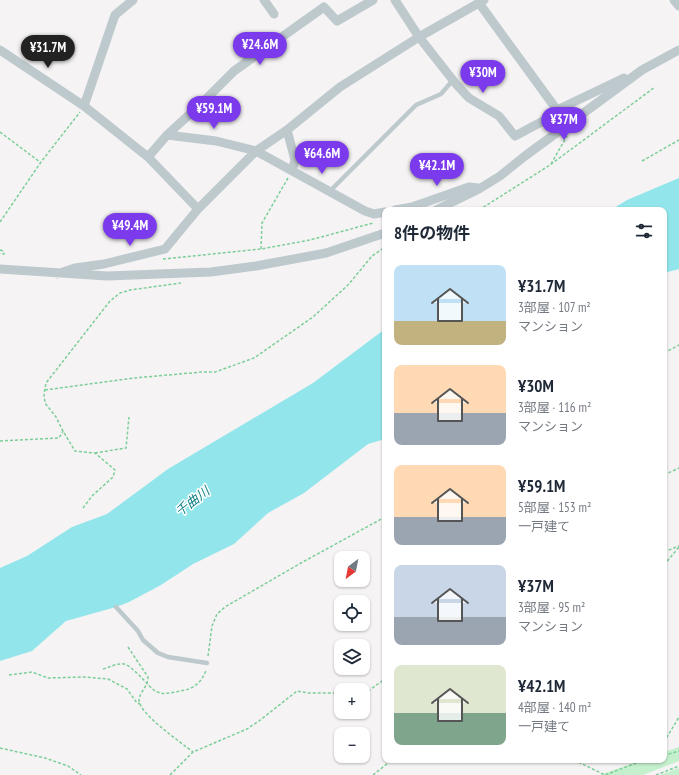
<!DOCTYPE html>
<html lang="ja">
<head>
<meta charset="utf-8">
<style>
  :root { --surface:#fff; --page:#f2f2f3; --text:#1f2937; --muted:#747a83; --accent:#7c3aed }
  body { margin:0; font-family:"PT Sans Narrow","Noto Sans JP",sans-serif; background:var(--page); color:var(--text); height:100vh; display:flex; flex-direction:column; font-size:15px; white-space:nowrap }
  * { box-sizing:border-box; margin:0 }
  p { font-size:13px; color:var(--muted) }
  .icon { flex:none; width:22px; height:22px; fill:none; stroke:currentColor; stroke-width:2; stroke-linecap:round; stroke-linejoin:round }
  .map { position:relative; flex:1; overflow:hidden }
  .side { position:absolute; left:382px; top:207px; width:285px; height:556px; display:flex; flex-direction:column; background:var(--surface); border-radius:8px; box-shadow:0 1px 3px #0004 }
  .side>* { flex:none }
  .needle { width:26px; rotate:212deg }
  .fabs { position:absolute; left:334px; top:551px; display:grid; gap:8px }
  .fabs a { display:grid; place-items:center; width:36px; height:36px; border-radius:8px; background:var(--surface); box-shadow:0 1px 3px #0004; font-size:20px }
  .price { position:absolute; translate:-50% -34px; padding:0 9px; border-radius:14px; background:var(--accent); color:#fff; font-size:13px; line-height:26px; filter:drop-shadow(0 1px 2px #0008) }
  .price::after { content:''; position:absolute; left:50%; top:24px; width:12px; height:9px; margin-left:-6px; background:inherit; clip-path:polygon(0 0,100% 0,50% 100%) }
  .price.active { background:#222; color:#fff }
  ul { padding:0; list-style:none }
  li { display:flex; align-items:center; gap:12px; height:100px; padding:0 12px }
  li span { display:grid; place-items:center; flex:none; width:112px; height:80px; border-radius:8px; color:#555 }
  li>.icon { margin-inline-start:auto }
  span .icon { width:48px; height:48px; fill:#fffc; stroke-width:1 }
  li b { font-size:17px }
  h2 { display:flex; justify-content:space-between; align-items:center; height:48px; padding:0 12px; font-size:17px }
  .map>svg:first-child { display:block }
</style>
</head>
<body>
<div class="map">
<svg width="679" height="775" viewBox="0 0 679 775">
  <rect width="100%" height="100%" fill="#f5f3f3"/>
  <path fill="#c4f0ce" d="M 679,747 L 679,761 L 643,775 L 600,775 L 642,760 L 664,760 L 664,752 Z
    M 679,768 L 679,775 L 660,775 Z"/>
  <path fill="#92e6eb" d="M 679,178 L 679,269 L 664,273 L 664,210 L 611,210 L 627,200 Z
    M 385,329 L 385,439 L 368,444 L 304,493 L 268,513 L 234,544 L 193,564 L 161,585 L 129,602 L 116,607 L 66,621 L 32,651 L 0,661 L 0,568 L 27,556 L 72,527 L 107,514 L 168,469 L 313,383 Z"/>
  <g fill="none" stroke-linecap="round" stroke-linejoin="round">
    <path stroke="#7cce99" stroke-width="1.5" stroke-dasharray="3 2" stroke-linecap="butt" d="M 0,132 L 40,162
      M 642,161 L 679,140
      M 551,164 L 567,136
      M 479,210 L 550,165 L 655,87
      M 0,222 L 41,162 L 80,112
      M 261,249 L 262,223 L 288,178
      M 0,250 L 3,251 L 4,254 L 0,254
      M 163,259 L 261,249 L 310,240 L 373,223
      M 664,353 L 679,345
      M 45,390 L 134,378 L 202,372 L 215,372 L 254,358 L 313,317 L 348,285 L 372,256 L 385,247
      M 0,441 L 59,438 L 63,431
      M 95,453 L 126,448 L 129,417
      M 664,475 L 679,468
      M 83,508 L 92,496 L 113,477 L 115,470 L 95,453 L 75,451 L 63,431 L 56,417 L 45,403 L 44,394 L 46,383 L 110,301 L 120,293 L 130,290 L 181,283
      M 664,552 L 679,546
      M 664,565 L 679,547
      M 128,647 L 148,677 C 148,687 140,691 139,700 C 139,714 182,743 193,752
      M 208,656 L 212,626 L 217,614 L 225,607 L 301,563 L 385,517
      M 103,669 C 110,667 117,663 124,664 C 129,665 133,670 137,673 C 158,694 154,697 185,690 C 195,688 203,680 206,670
      M 9,675 L 32,672 L 48,678 L 84,677 L 108,679 L 127,689 L 137,703 L 140,704
      M 363,691 L 368,691 L 385,679
      M 664,742 L 679,717
      M 0,748 L 45,758 L 68,766 L 81,775
      M 664,752 L 669,754 L 679,751
      M 574,760 L 605,775 L 644,760
      M 170,775 L 193,752 L 247,729 L 259,721 L 297,691 L 308,693 L 341,693
      M 373,775 L 392,760
      M 656,775 L 679,766"/>
    <path stroke="#bec9ce" stroke-width="4.5" d="M 330,191 L 416,105 L 441,94 L 453,80
      M 116,607 L 138,631 L 143,640 L 158,653 L 168,657 L 207,663"/>
    <path stroke="#bec9ce" stroke-width="9" d="M 264,0 L 274,14
      M 395,0 L 419,37 L 456,84 L 469,98 L 499,116 L 515,136 L 545,120 L 557,110
      M 674,0 L 679,6
      M 479,3 L 557,110 L 624,78
      M 0,50 L 84,106 L 148,157 L 198,209
      M 84,106 L 115,15 L 133,0
      M 287,130 L 295,160 L 292,171
      M 167,135 L 216,141 L 256,151 L 365,211 L 374,214 L 385,212
      M 148,157 L 167,135 L 203,102 L 234,71 L 324,7 L 337,21 L 373,0
      M 395,210 L 412,207 L 469,187 L 478,188
      M 436,210 L 479,189 L 500,176 L 525,156 L 642,70 L 679,50
      M 0,269 L 107,276 L 211,272 L 256,266 L 326,253 L 385,233
      M 57,274 L 75,268 L 104,264 L 165,249 L 198,209 L 256,151 L 287,130 L 340,87 L 419,37 L 484,0"/>
  </g>
  <g text-anchor="middle" stroke-width="3" stroke-linejoin="round" paint-order="stroke">
    <g font-size="13" font-style="italic" fill="#107f87" stroke="#fff">
      <text transform="translate(192 501) rotate(-38)" y="5">千曲川</text>
    </g>
  </g>
</svg>
<div class="fabs">
<a><svg class="needle" viewBox="-14 -14 28 28"><path d="M0-13l5 13h-10z" fill="#e53935"/><path d="M0 13l5-13h-10z" fill="#747a83"/></svg></a>
<a><svg class="icon" aria-label="locate" viewBox="0 0 24 24"><circle cx="12" cy="12" r="6"/><path d="M12 2v4M12 18v4M2 12h4M18 12h4"/></svg></a>
<a><svg class="icon" aria-label="layers" viewBox="0 0 24 24"><path d="M12 4l9 5-9 5-9-5zM3 14l9 5 9-5"/></svg></a>
<a>+</a>
<a>−</a>
</div>
<b class="price" style="left:260px;top:66px">¥24.6M</b>
<b class="price active" style="left:48px;top:69px">¥31.7M</b>
<b class="price" style="left:483px;top:94px">¥30M</b>
<b class="price" style="left:214px;top:130px">¥59.1M</b>
<b class="price" style="left:564px;top:141px">¥37M</b>
<b class="price" style="left:322px;top:175px">¥64.6M</b>
<b class="price" style="left:437px;top:187px">¥42.1M</b>
<b class="price" style="left:130px;top:247px">¥49.4M</b>
<section class="side">
<h2>8件の物件<svg class="icon" aria-label="filters" viewBox="0 0 24 24"><path d="M4 7h16M4 17h16"/><circle cx="9" cy="7" r="2"/><circle cx="15" cy="17" r="2"/></svg></h2>
<ul>
<li><span style="background:linear-gradient(#bfe0f5 70%,#c2b280 0)"><svg class="icon" aria-label="home" viewBox="0 0 24 24"><path d="M3 11l9-7 9 7M6 9v11h12V9"/></svg></span><div><b>¥31.7M</b><p>3部屋 · 107 m²</p><p>マンション</p></div></li>
<li><span style="background:linear-gradient(#ffd9b3 60%,#9aa5b1 0)"><svg class="icon" aria-label="home" viewBox="0 0 24 24"><path d="M3 11l9-7 9 7M6 9v11h12V9"/></svg></span><div><b>¥30M</b><p>3部屋 · 116 m²</p><p>マンション</p></div></li>
<li><span style="background:linear-gradient(#ffd9b3 65%,#9aa5b1 0)"><svg class="icon" aria-label="home" viewBox="0 0 24 24"><path d="M3 11l9-7 9 7M6 9v11h12V9"/></svg></span><div><b>¥59.1M</b><p>5部屋 · 153 m²</p><p>一戸建て</p></div></li>
<li><span style="background:linear-gradient(#c9d6e8 65%,#9aa5b1 0)"><svg class="icon" aria-label="home" viewBox="0 0 24 24"><path d="M3 11l9-7 9 7M6 9v11h12V9"/></svg></span><div><b>¥37M</b><p>3部屋 · 95 m²</p><p>マンション</p></div></li>
<li><span style="background:linear-gradient(#dfe7d0 60%,#7fa58c 0)"><svg class="icon" aria-label="home" viewBox="0 0 24 24"><path d="M3 11l9-7 9 7M6 9v11h12V9"/></svg></span><div><b>¥42.1M</b><p>4部屋 · 140 m²</p><p>一戸建て</p></div></li>
</ul>
</section>
</div>
</body>
</html>
